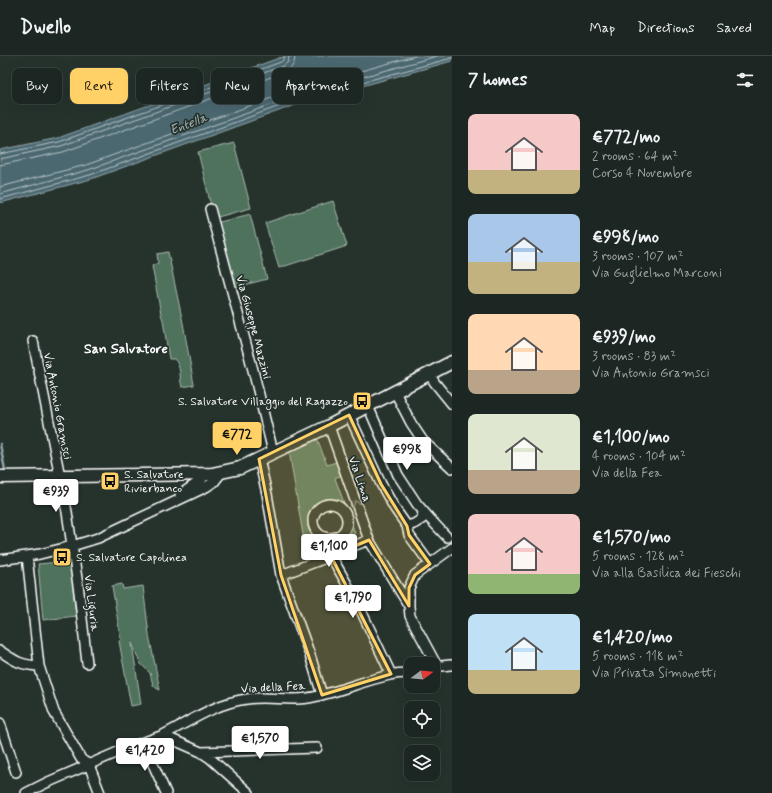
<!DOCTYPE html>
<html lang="en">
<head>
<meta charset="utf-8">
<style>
  :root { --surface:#1c2622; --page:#29322f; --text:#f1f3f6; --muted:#a0a5a5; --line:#3a4340; --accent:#ffd166 }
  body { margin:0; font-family:Mynerve,sans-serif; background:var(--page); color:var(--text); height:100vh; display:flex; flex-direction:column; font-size:15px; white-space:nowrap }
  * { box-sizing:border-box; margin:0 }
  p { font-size:13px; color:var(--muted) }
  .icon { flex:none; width:22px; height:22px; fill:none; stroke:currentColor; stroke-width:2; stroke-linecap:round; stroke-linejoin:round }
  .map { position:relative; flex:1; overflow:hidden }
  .panel { display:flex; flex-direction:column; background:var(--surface); width:320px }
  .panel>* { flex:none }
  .guide { position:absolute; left:12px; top:12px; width:380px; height:36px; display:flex; gap:8px }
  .needle { width:26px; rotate:74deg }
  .fabs { position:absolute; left:404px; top:601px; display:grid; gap:8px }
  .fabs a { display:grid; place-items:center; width:36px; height:36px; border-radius:8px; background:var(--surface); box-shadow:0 4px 16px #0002,0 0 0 1px var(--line); font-size:20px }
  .price { position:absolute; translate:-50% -34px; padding:0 9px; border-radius:4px; background:#fff; color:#222; font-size:13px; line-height:26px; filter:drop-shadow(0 1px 2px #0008) }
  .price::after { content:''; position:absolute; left:50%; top:24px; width:12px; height:9px; margin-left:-6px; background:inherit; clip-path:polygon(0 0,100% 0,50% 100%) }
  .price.selected { background:var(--accent); color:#111 }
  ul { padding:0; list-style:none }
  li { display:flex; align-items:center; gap:12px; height:100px; padding:0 16px }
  li span { display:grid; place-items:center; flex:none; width:112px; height:80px; border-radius:8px; color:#555 }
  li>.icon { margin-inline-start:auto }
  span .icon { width:48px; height:48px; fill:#fffc; stroke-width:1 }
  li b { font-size:17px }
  h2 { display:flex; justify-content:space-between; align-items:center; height:48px; padding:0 16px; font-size:17px }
  .tag { padding:0 14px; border-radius:8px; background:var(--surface); box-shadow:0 4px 16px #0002,0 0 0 1px var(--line); font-size:14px; line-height:36px }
  .tag.selected { background:var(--accent); color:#111 }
  header { display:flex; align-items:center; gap:24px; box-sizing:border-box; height:56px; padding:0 20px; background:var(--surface); border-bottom:1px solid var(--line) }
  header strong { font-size:19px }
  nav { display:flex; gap:22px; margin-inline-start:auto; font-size:14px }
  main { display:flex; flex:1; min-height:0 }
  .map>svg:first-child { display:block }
</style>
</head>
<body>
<header>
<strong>Dwello</strong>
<nav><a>Map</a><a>Directions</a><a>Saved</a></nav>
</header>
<main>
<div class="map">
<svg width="452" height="737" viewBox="0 0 452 737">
  <rect width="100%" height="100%" fill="#26332d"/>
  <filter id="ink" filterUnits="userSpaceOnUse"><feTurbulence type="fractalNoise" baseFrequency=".025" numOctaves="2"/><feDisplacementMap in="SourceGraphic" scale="8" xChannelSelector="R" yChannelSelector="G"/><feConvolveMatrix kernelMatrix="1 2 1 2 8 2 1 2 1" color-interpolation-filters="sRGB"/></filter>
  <g filter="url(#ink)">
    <path fill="#50725d" stroke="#a8b8ae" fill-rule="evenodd" d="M 234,87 L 251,152 L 214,162 L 198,96 Z
      M 333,145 L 347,190 L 279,212 L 265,167 Z
      M 250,158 L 267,223 L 233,232 L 216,167 Z
      M 168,196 L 183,267 L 194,329 L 182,331 C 179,322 182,310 174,303 L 169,303 L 163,264 L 161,258 L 152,210 L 158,207 L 157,198 Z
      M 317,382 L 327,409 L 339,405 L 344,418 L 335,422 L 355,477 L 349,482 L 306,497 L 289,395 ZM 324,449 C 337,447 350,456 346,470 C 345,474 342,478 338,480 C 319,491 301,461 324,449 Z
      M 70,505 L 76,560 L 43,564 L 38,508 Z
      M 122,528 L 123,533 L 143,530 L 149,579 L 160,634 L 156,632 L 153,629 L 150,617 L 140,607 L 132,587 L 141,648 L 131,650 L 119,585 L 121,584 L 112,530 Z"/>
    <path fill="#4b6871" stroke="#93a4aa" d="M 288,0 L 452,0 L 452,5 L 301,47 L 91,123 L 0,147 L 0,94 L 58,82 L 279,2 Z"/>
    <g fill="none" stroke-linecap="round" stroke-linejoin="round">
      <path stroke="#b7c3c6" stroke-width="1" d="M 0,98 L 59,86 L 281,6 L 284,3 L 284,0
        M 0,103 L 61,90 L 283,10 L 288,6 L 289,0
        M 0,109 L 63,96 L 285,16 C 292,13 295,7 295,0
        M 0,131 L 86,109 L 296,33 L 415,0
        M 0,138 L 88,114 L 298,39 L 437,0
        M 0,143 L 90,119 L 299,43 L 452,2"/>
      <path stroke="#93a4aa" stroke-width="2.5" d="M 0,388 L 5,414"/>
      <defs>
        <path id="minor" d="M 210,153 L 253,314 L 273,396
          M 33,285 L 67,456 L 79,536 L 87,607
          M 429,318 L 435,327 L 452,348
          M 395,336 L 411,367 L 423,385 L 452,412
          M 368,350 L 398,419 L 417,448 L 431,464 L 447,481
          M 349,359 L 381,428 L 395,453 L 407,470 L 409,479 L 430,508
          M 329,370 L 369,484 L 409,550
          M 259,403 L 267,438 L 281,519 L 310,599 L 322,639
          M 180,439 L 200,425 L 206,418
          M313 465a17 17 0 1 1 34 0a17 17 0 1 1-34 0Z
          M 407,470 L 414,468 L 422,463 L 423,455
          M 27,500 L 39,610 L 54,656 L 81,703 L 89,709 L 100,737
          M 331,500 L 357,546 L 391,618
          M 0,504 L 40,498 L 72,490 L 98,482 L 206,431 L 214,426 L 221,417
          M 281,519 L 331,500 L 340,495 L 369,484
          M 0,595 C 15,605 20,609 39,610
          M 437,610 L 410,560 L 409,550 L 409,532 L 415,519 L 452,492
          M 433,611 L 450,609 L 452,609
          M 0,667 L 16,716
          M 161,680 C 189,666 215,647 247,643 C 267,640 288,645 308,642 C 336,637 362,625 390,619 C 397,617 404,617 411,617
          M 143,686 L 166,737
          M 201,696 L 317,692
          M 26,737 L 46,727 L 125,693 L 161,680 L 169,682 L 201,696 L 210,702 L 249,737"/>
        <path id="major" d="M 0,421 L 212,418 L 240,412 L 329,370 L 452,306"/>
      </defs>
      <use href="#minor" stroke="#fff" stroke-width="12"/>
      <use href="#major" stroke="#fff" stroke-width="15"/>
      <use href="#minor" stroke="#26332d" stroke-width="9"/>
      <use href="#major" stroke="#26332d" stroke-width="12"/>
    </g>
    <defs><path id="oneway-chevron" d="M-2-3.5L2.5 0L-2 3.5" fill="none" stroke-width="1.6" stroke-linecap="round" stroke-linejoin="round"/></defs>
    <use stroke="#727a76" href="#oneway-chevron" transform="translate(356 447) rotate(-110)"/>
  </g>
  <path fill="#ffd166" fill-opacity="0.2" stroke="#ffd166" stroke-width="3" stroke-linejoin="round" d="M 349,359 L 381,428 L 407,470 L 409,479 L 430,508 L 415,519 L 409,532 L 409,550 L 369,484 L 331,500 L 391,618 L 322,639 L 281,519 L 259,403 Z"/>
  <defs>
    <symbol id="bus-square" viewBox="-11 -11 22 22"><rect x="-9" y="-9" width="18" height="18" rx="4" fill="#ffd166" stroke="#26332d"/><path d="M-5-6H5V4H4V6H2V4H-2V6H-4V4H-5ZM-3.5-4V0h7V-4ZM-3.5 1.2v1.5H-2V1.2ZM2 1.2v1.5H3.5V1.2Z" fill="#111"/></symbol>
  </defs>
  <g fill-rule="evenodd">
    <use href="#bus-square" x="351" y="334" width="22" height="22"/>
    <use href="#bus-square" x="99" y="414" width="22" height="22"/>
    <use href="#bus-square" x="51" y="490" width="22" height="22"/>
  </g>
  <g text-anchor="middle" stroke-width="3.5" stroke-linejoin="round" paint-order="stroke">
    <g font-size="12" fill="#fff" stroke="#26332d">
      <text transform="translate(254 271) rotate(75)" y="4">Via Giuseppe Mazzini</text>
      <text transform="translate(58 350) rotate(79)" y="4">Via Antonio Gramsci</text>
      <text transform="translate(360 423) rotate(71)" y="4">Via Lima</text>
      <text transform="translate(92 547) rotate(83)" y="4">Via Liguria</text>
      <text transform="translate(273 631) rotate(-3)" y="4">Via della Fea</text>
    </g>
    <g font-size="12" fill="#fff" stroke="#26332d" text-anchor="start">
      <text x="348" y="349" text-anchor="end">S. Salvatore Villaggio del Ragazzo</text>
      <text x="124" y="422">S. Salvatore<tspan x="124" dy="14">Rivierbanco</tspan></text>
      <text x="76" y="505">S. Salvatore Capolinea</text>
    </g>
    <g font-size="13" font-style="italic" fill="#aebbbf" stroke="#26332d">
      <text transform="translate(188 67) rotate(-21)" y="5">Entella</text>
    </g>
    <g font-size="14" font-weight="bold" fill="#fff" stroke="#26332d">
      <text x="126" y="297">San Salvatore</text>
    </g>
  </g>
</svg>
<div class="fabs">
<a><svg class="needle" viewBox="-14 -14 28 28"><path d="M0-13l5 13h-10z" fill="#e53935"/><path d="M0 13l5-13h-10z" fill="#a0a5a5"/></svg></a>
<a><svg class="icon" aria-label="locate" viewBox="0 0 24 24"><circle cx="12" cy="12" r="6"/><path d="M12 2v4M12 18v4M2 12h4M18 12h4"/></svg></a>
<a><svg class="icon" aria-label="layers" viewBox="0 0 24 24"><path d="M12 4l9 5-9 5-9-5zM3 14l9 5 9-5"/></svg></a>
</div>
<b class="price selected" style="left:237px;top:400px">€772</b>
<b class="price" style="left:407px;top:415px">€998</b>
<b class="price" style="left:56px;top:457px">€939</b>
<b class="price" style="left:329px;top:512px">€1,100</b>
<b class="price" style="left:353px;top:563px">€1,790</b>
<b class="price" style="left:260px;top:704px">€1,570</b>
<b class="price" style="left:145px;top:716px">€1,420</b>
<div class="guide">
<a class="tag">Buy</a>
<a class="tag selected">Rent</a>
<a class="tag">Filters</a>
<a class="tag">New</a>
<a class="tag">Apartment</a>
</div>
</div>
<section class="panel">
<h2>7 homes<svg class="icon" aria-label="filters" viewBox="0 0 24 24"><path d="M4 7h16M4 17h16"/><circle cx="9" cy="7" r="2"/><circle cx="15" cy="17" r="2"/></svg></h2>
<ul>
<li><span style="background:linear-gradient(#f6c9c9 70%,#c2b280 0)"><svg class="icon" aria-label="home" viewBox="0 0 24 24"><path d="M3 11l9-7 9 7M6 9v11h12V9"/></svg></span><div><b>€772/mo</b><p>2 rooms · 64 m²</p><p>Corso 4 Novembre</p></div></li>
<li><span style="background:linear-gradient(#a9c7e8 60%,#c2b280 0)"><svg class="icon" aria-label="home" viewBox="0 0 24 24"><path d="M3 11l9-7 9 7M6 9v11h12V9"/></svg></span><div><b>€998/mo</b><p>3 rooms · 107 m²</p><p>Via Guglielmo Marconi</p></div></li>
<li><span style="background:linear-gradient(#ffd9b3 70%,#b9a48a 0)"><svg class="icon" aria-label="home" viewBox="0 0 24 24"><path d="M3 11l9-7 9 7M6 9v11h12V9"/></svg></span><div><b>€939/mo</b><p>3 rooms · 83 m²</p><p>Via Antonio Gramsci</p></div></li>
<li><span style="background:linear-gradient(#dfe7d0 70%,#b9a48a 0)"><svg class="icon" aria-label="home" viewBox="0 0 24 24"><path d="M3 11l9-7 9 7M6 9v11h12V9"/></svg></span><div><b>€1,100/mo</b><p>4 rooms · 104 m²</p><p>Via della Fea</p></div></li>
<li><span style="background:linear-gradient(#f6c9c9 75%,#8fb573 0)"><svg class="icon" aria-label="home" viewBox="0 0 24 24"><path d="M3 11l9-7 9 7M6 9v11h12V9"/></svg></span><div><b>€1,570/mo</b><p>5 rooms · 128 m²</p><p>Via alla Basilica dei Fieschi</p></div></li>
<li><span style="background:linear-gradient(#bfe0f5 70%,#c2b280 0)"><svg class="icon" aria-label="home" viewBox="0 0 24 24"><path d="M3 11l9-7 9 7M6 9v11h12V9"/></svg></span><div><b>€1,420/mo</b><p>5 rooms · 118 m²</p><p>Via Privata Simonetti</p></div></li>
</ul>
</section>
</main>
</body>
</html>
